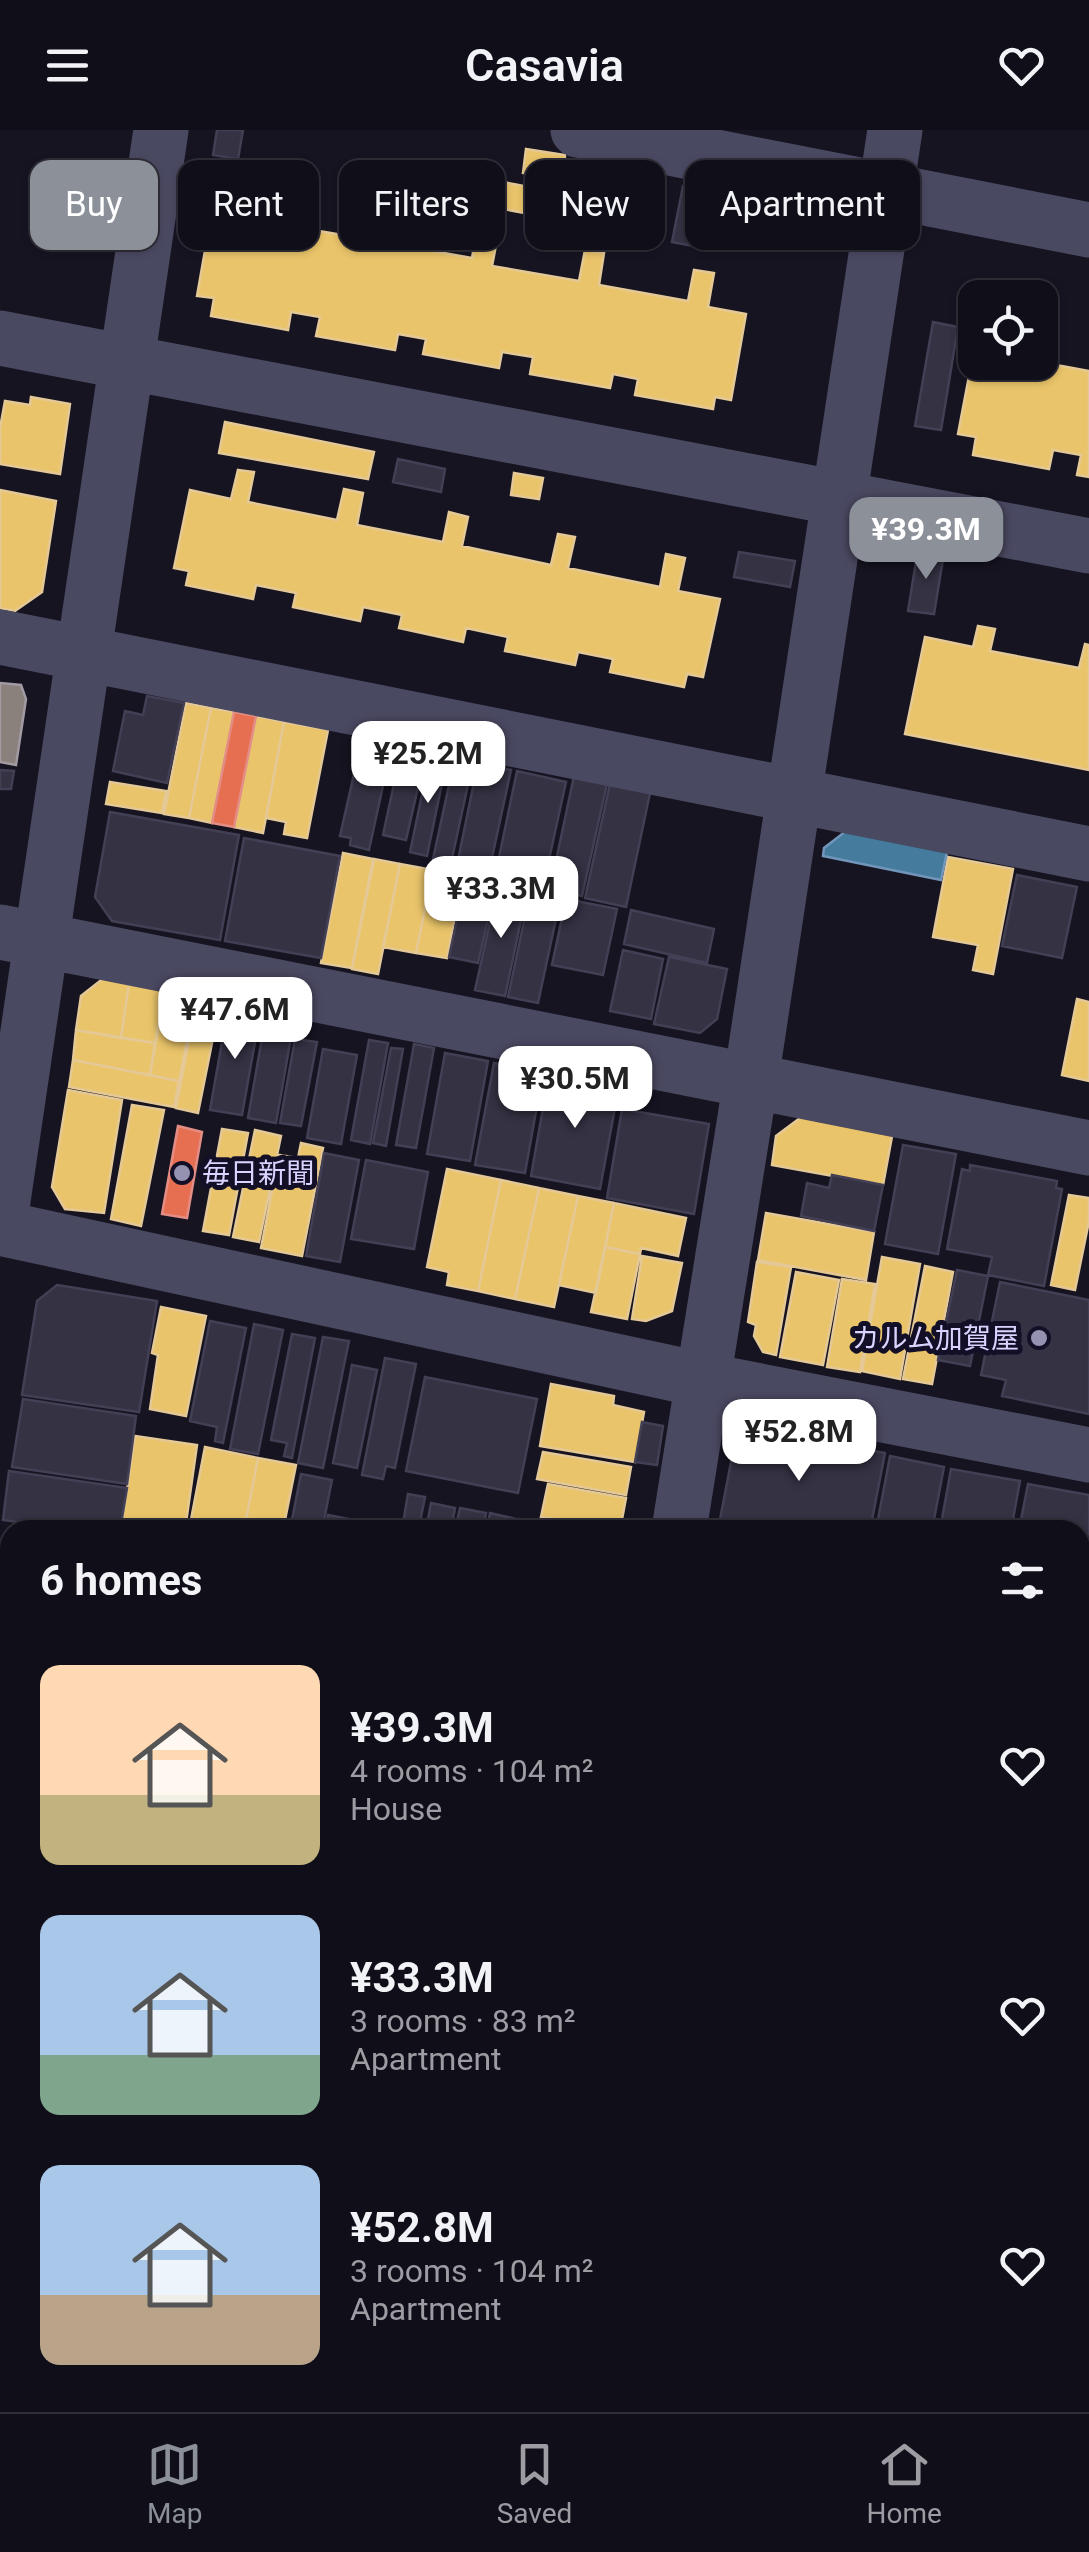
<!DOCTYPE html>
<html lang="en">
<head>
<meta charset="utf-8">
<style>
  :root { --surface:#100f19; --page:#191822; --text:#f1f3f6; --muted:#9c9ca2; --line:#302f38; --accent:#8c9099 }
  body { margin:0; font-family:Roboto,"Noto Sans JP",sans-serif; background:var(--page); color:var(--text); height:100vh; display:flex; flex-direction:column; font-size:38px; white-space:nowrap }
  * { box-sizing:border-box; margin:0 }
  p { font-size:32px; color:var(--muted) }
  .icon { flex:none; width:55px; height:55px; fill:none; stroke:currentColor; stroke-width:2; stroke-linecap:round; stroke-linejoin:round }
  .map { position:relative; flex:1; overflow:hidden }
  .sheet { position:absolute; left:0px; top:1390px; width:1090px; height:892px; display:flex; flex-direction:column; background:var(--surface); border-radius:30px 30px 0 0; box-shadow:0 2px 8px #0004,0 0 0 2px var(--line) }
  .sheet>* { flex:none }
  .banner { position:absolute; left:30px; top:30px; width:1030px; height:90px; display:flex; gap:20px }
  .fabs { position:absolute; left:958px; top:150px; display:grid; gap:20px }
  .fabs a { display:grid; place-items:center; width:100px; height:100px; border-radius:20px; background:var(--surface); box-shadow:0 2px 8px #0004,0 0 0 2px var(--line); font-size:50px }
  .price { position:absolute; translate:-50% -85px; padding:0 22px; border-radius:20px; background:#fff; color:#222; font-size:32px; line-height:65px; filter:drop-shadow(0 2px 5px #0008) }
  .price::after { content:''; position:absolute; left:50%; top:60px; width:30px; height:22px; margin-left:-15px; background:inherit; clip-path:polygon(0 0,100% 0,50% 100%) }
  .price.active { background:var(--accent); color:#fff }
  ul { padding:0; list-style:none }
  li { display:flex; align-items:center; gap:30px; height:250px; padding:0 40px }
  li span { display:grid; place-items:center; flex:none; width:280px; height:200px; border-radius:20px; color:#555 }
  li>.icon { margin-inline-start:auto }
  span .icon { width:120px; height:120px; fill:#fffc; stroke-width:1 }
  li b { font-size:42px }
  h2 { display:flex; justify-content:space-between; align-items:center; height:120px; padding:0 40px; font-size:42px }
  .pill { padding:0 35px; border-radius:20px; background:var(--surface); box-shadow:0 2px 8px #0004,0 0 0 2px var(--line); font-size:35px; line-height:90px }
  .pill.active { background:var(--accent); color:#fff }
  header { display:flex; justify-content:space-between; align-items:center; height:130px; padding:0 40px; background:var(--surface); font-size:45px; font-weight:600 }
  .menu { display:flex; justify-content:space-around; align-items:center; height:140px; border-top:2px solid var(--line); background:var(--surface); font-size:28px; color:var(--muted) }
  .menu a { display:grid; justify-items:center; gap:5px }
  .menu .active { color:var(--accent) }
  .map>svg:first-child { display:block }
</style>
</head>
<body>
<header><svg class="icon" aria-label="menu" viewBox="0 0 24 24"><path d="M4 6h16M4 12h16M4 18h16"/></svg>Casavia<svg class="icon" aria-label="heart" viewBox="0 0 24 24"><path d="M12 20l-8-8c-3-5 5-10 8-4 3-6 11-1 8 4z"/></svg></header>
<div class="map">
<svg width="1089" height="2282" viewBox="0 0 1089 2282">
  <rect width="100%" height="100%" fill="#161421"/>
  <path fill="#e9c46a" stroke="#e4c997" stroke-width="2.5" d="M 526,19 L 565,25 L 564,49 L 523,43 Z
    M 592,31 L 648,45 L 644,75 L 584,63 Z
    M 503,52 L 652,80 L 647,106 L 498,78 Z
    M 266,59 L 284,61 L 278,94 L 366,109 L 372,78 L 394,82 L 388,113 L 472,128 L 477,100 L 498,105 L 492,136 L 579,151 L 585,120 L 604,123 L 599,155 L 688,171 L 694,140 L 714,143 L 708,177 L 746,184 L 731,270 L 715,267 L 713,279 L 635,265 L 638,249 L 613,244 L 610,258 L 530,244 L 533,227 L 502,222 L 499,238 L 423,224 L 426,209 L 398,204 L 395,220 L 316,206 L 320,187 L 291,182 L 288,200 L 211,186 L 214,168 L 197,166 L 212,81 L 260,90 Z
    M 1040,199 L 1046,200 L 1040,232 L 1089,241 L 1089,347 L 1077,345 L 1081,325 L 1053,320 L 1049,339 L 973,325 L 976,307 L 958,304 L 974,220 L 975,232 L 1040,232 Z
    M 31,267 L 70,274 L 60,344 L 0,334 L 0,298 L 5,271 L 30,275 Z
    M 225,292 L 374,322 L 368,349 L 219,323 Z
    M 238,340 L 254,342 L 248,372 L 337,390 L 344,359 L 363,363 L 357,395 L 443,412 L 449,382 L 468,387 L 462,416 L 551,435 L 558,404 L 575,407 L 568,438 L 660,457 L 666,424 L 685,428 L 678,461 L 720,469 L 703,547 L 687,544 L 684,557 L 610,542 L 613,529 L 578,522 L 575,535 L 505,521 L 508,507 L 466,498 L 463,512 L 399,498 L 402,485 L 363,477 L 360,491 L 293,477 L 296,463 L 256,455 L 253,469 L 186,455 L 189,441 L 174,438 L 190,360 L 231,369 Z
    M 514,343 L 543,348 L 539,369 L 511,365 Z
    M 0,360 L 56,371 L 42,462 L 15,481 L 0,478 Z
    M 978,496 L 995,499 L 990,521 L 1079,538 L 1085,514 L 1089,515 L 1089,640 L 905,604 L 925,507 L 973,517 Z
    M 186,573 L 211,578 L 189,688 L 164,684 Z
    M 211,578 L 234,582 L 212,693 L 189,688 Z
    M 256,586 L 284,592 L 263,703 L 234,697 Z
    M 284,592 L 328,600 L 307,708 L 284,704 L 286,692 L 266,688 Z
    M 110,652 L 166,661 L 162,683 L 106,674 Z
    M 343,723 L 373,729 L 352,838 L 321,833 Z
    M 948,727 L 1013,739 L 993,844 L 973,840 L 978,815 L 933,807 Z
    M 374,729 L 400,734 L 378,844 L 352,839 Z
    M 400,734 L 433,740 L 416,823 L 383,817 Z
    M 433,740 L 463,746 L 447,828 L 416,823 Z
    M 105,847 L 129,853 L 121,908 L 76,900 L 81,866 Z
    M 129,853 L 165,860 L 155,913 L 121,908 Z
    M 165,860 L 196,866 L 179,951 L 150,945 Z
    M 1077,869 L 1089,872 L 1089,951 L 1062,945 Z
    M 194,884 L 217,888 L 198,983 L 176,978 Z
    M 76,900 L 155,913 L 150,945 L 73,930 Z
    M 73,930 L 179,951 L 174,977 L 69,957 Z
    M 68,960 L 122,970 L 104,1083 L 65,1079 L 52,1057 Z
    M 132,975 L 164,980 L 141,1096 L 111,1089 Z
    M 804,985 L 893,1001 L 883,1055 L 772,1035 L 776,1006 Z
    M 222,999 L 248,1003 L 229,1105 L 203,1101 Z
    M 255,1000 L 281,1006 L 259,1112 L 233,1107 Z
    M 301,1013 L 323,1018 L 302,1126 L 261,1118 L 279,1025 L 298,1028 Z
    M 447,1039 L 501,1050 L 478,1161 L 447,1155 L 449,1142 L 427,1137 Z
    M 501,1050 L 539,1058 L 515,1169 L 478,1161 Z
    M 539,1058 L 578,1066 L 554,1177 L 515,1169 Z
    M 1069,1065 L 1089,1068 L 1089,1091 L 1075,1160 L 1051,1155 Z
    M 578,1066 L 614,1073 L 596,1163 L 559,1155 Z
    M 614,1073 L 686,1088 L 678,1126 L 641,1118 L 640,1124 L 605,1117 Z
    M 766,1083 L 874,1102 L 866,1150 L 758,1130 Z
    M 605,1117 L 640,1124 L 627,1189 L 591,1182 Z
    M 642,1126 L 682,1133 L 672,1181 L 646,1191 L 632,1189 Z
    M 882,1127 L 920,1134 L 900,1249 L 862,1241 Z
    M 757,1132 L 791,1137 L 776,1225 L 763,1222 L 754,1206 L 756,1195 L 748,1192 Z
    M 925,1136 L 953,1142 L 932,1254 L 903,1249 Z
    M 796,1142 L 839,1150 L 823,1235 L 780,1227 Z
    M 842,1149 L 875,1154 L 860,1242 L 827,1237 Z
    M 161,1177 L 206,1186 L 186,1286 L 150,1279 L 158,1225 L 152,1223 Z
    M 551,1254 L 614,1266 L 613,1275 L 644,1282 L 635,1332 L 540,1316 Z
    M 135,1306 L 197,1315 L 185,1400 L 121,1400 Z
    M 205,1317 L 258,1328 L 244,1400 L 189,1400 Z
    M 543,1322 L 631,1337 L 626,1365 L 537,1349 Z
    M 258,1328 L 296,1335 L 283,1400 L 244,1400 Z
    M 548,1354 L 626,1368 L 620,1400 L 541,1387 Z
    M 10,1473 L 10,1513 L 0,1511 L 0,1480 Z
    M 0,1796 L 10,1798 L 10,1901 L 2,1928 Z
    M 1085,1822 L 1089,1823 L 1089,1956 L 1080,1954 L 1080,1847 Z
    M 58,2272 L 99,2272 L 97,2282 L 56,2281 Z
    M 99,2272 L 136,2272 L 134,2282 L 97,2282 Z
    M 197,2272 L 232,2272 L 230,2282 L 195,2282 Z
    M 284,2272 L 331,2272 L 330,2282 L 282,2282 Z
    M 342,2272 L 378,2272 L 376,2282 L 340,2282 Z
    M 379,2272 L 426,2272 L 424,2282 L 377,2282 Z
    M 429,2272 L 501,2272 L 505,2277 L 504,2282 L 427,2282 Z
    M 602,2273 L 644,2282 L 588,2282 Z"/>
  <path fill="#e76f51" stroke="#e38d85" stroke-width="2.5" d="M 234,582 L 256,586 L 234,697 L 212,693 Z
    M 178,996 L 202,1002 L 187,1088 L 162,1084 Z
    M 1080,2158 L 1089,2159 L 1089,2266 L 1080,2264 Z"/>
  <path fill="#457b9d" stroke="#7196ba" stroke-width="2.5" d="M 846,701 L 947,722 L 941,750 L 823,726 L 824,718 Z"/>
  <path fill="#8a817c" stroke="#a29aa3" stroke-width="2.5" d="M 0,553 L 21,555 L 26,569 L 16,635 L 0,632 Z
    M 141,2272 L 196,2272 L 194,2282 L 139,2282 Z"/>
  <path fill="#343243" stroke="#433f54" stroke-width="2.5" d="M 217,0 L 243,0 L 238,29 L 213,25 Z
    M 683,56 L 709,60 L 699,117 L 672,112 Z
    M 933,192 L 958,197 L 941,300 L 915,296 Z
    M 398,329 L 445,339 L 441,362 L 393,352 Z
    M 918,419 L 944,423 L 934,484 L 908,481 Z
    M 739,422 L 795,431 L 790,457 L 734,447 Z
    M 147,566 L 184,573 L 167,653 L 113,641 L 125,581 L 143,585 Z
    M 361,613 L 391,619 L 369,720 L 350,715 L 351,708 L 340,706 Z
    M 401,621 L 425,627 L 406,710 L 383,705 Z
    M 430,626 L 447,629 L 427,726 L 410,722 Z
    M 454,632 L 472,636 L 451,733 L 433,729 Z
    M 478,633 L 511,640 L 490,737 L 458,730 Z
    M 0,640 L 14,641 L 11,659 L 0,659 Z
    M 517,641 L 566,652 L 545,748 L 497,737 Z
    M 574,646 L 607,654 L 582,766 L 550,759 Z
    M 610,654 L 650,663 L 626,777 L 585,768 Z
    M 110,682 L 239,705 L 220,810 L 112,791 L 95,767 Z
    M 244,708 L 340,726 L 321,828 L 225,811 Z
    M 1017,745 L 1077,757 L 1062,828 L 1002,816 Z
    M 465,752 L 495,758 L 478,833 L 449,827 Z
    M 498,756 L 527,762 L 505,866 L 475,860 Z
    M 530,763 L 560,770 L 538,873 L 508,867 Z
    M 566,769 L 617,779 L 603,845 L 552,835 Z
    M 631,780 L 714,799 L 707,833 L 624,814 Z
    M 623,820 L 663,829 L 651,889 L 610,881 Z
    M 669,827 L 727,839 L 717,889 L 700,903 L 654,894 Z
    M 228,878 L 260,884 L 242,985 L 210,980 Z
    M 266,885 L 294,890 L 276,993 L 248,988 Z
    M 295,909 L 317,912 L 301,996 L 280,993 Z
    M 369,910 L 388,913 L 370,1014 L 351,1010 Z
    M 414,914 L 434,918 L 416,1018 L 396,1015 Z
    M 391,918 L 403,919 L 386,1016 L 373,1013 Z
    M 323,919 L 357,925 L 341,1014 L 307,1008 Z
    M 445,923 L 488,931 L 470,1031 L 427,1024 Z
    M 494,933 L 543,942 L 525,1043 L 475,1035 Z
    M 549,944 L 619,956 L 600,1059 L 531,1046 Z
    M 622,979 L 709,994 L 694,1084 L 607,1068 Z
    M 903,1015 L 956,1024 L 938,1124 L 885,1114 Z
    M 324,1023 L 359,1030 L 340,1132 L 306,1126 Z
    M 366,1030 L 428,1042 L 414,1119 L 351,1109 Z
    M 970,1035 L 1057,1051 L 1056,1058 L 1062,1059 L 1044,1156 L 988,1145 L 992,1127 L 947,1119 L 962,1039 L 970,1041 Z
    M 832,1045 L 883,1055 L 874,1101 L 801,1086 L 807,1053 L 829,1058 Z
    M 957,1140 L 988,1146 L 970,1236 L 938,1230 Z
    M 1000,1152 L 1089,1170 L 1089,1284 L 1002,1266 L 1006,1250 L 981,1245 Z
    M 57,1155 L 157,1171 L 139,1282 L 22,1265 L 37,1171 Z
    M 210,1191 L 246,1198 L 223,1313 L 215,1311 L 217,1297 L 190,1291 Z
    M 254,1194 L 283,1200 L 258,1324 L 230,1319 Z
    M 292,1204 L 315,1208 L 292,1328 L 284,1326 L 287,1313 L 271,1310 Z
    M 323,1207 L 349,1211 L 323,1338 L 298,1333 Z
    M 385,1228 L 416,1234 L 395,1338 L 386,1336 L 383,1349 L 362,1345 Z
    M 352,1235 L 377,1240 L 357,1338 L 333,1333 Z
    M 425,1247 L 537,1269 L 518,1363 L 406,1341 Z
    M 23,1269 L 136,1286 L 127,1354 L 12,1337 Z
    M 642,1292 L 663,1296 L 657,1335 L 635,1332 Z
    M 753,1298 L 885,1323 L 870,1400 L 822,1400 L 798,1396 L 798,1400 L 718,1400 L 735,1311 Z
    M 890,1326 L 944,1337 L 932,1400 L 876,1400 Z
    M 951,1339 L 1020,1351 L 1011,1400 L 940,1400 Z
    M 9,1341 L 127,1358 L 120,1400 L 37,1400 L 38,1395 L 3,1390 Z
    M 301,1344 L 332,1350 L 322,1400 L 290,1400 Z
    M 1028,1354 L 1089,1365 L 1089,1496 L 1080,1494 L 1080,1400 L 1019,1400 Z
    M 408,1364 L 425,1367 L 419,1397 L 403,1393 Z
    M 431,1373 L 455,1378 L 451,1400 L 426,1400 Z
    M 460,1378 L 486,1383 L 483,1400 L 455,1400 Z
    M 490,1383 L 516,1389 L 514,1400 L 487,1400 Z
    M 328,1385 L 405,1400 L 325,1400 Z
    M 519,1389 L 537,1393 L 536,1400 L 517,1400 Z
    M 1080,1496 L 1089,1498 L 1089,1520 L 1080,1518 Z
    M 0,1517 L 10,1519 L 10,1552 L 0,1550 Z
    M 1080,1521 L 1089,1523 L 1089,1591 L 1083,1620 L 1080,1619 Z
    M 0,1554 L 10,1556 L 10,1584 L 0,1582 Z
    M 0,1593 L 10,1595 L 10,1622 L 0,1620 Z
    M 0,1629 L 10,1631 L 10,1661 L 0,1659 Z
    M 0,1663 L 10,1665 L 10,1694 L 0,1692 Z
    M 1080,1690 L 1089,1692 L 1089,1815 L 1080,1813 Z
    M 10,1694 L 10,1735 L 2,1734 Z
    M 1085,2019 L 1089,2020 L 1089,2141 L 1080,2139 L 1080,2047 Z
    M 236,2272 L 281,2272 L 279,2282 L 234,2282 Z"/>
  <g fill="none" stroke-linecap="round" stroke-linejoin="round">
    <path stroke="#4a4962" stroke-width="55" d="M 578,0 L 1089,100
      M 0,208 L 1089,416
      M 0,507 L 1089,724
      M 0,802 L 1089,1018
      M 0,1091 L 161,0
      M 0,1098 L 703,1250 L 1089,1325
      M 679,1400 L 751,950 L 895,0
      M 0,1441 L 10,1443
      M 1080,1659 L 1089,1661
      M 0,1771 L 10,1773
      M 1080,1987 L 1089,1988
      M 0,2111 L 10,2113
      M 829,2272 L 875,2282
      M 539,2282 L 540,2272"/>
  </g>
  <g fill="#9591b1" stroke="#130f26" stroke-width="4">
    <circle cx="182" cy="1043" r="10"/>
    <circle cx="1039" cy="1208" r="10"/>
  </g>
  <g text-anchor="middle" stroke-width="10" stroke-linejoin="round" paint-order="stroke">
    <g font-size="28" fill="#d9d4ff" stroke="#130f26" text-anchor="start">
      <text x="202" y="1053">毎日新聞</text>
      <text x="1019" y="1218" text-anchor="end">カルム加賀屋</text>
    </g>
  </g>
</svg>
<div class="fabs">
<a><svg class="icon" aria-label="locate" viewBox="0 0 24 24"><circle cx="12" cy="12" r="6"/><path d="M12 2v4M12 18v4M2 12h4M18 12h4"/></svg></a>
</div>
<b class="price active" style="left:926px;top:452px">¥39.3M</b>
<b class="price" style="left:428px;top:676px">¥25.2M</b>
<b class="price" style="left:501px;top:811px">¥33.3M</b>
<b class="price" style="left:235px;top:932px">¥47.6M</b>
<b class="price" style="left:575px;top:1001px">¥30.5M</b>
<b class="price" style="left:799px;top:1354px">¥52.8M</b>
<div class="banner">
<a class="pill active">Buy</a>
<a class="pill">Rent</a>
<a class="pill">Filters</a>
<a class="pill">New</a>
<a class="pill">Apartment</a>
</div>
<section class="sheet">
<h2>6 homes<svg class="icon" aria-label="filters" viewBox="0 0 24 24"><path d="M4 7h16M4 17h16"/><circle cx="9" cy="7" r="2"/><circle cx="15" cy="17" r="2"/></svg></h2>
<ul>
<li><span style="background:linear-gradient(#ffd9b3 65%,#c2b280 0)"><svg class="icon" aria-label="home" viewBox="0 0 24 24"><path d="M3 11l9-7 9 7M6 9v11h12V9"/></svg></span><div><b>¥39.3M</b><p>4 rooms · 104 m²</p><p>House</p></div><svg class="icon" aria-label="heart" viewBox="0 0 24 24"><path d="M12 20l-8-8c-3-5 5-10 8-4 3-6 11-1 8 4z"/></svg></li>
<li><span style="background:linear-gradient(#a9c7e8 70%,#7fa58c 0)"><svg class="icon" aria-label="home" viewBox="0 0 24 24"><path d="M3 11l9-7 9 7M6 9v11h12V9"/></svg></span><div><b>¥33.3M</b><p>3 rooms · 83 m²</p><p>Apartment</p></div><svg class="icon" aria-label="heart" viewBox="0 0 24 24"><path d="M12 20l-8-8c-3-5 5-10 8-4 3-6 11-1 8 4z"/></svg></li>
<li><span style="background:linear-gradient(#a9c7e8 65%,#b9a48a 0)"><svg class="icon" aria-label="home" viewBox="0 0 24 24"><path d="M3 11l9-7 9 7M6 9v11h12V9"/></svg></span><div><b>¥52.8M</b><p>3 rooms · 104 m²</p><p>Apartment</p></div><svg class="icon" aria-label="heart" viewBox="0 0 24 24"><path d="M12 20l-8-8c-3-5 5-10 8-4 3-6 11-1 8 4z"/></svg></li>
</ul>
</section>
</div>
<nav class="menu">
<a class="active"><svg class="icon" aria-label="map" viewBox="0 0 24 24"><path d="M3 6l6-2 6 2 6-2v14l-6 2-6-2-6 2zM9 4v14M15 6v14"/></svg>Map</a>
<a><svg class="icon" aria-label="saved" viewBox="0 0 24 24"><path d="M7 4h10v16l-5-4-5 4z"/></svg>Saved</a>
<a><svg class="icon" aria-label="home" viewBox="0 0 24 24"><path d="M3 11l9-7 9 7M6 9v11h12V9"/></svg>Home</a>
</nav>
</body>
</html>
